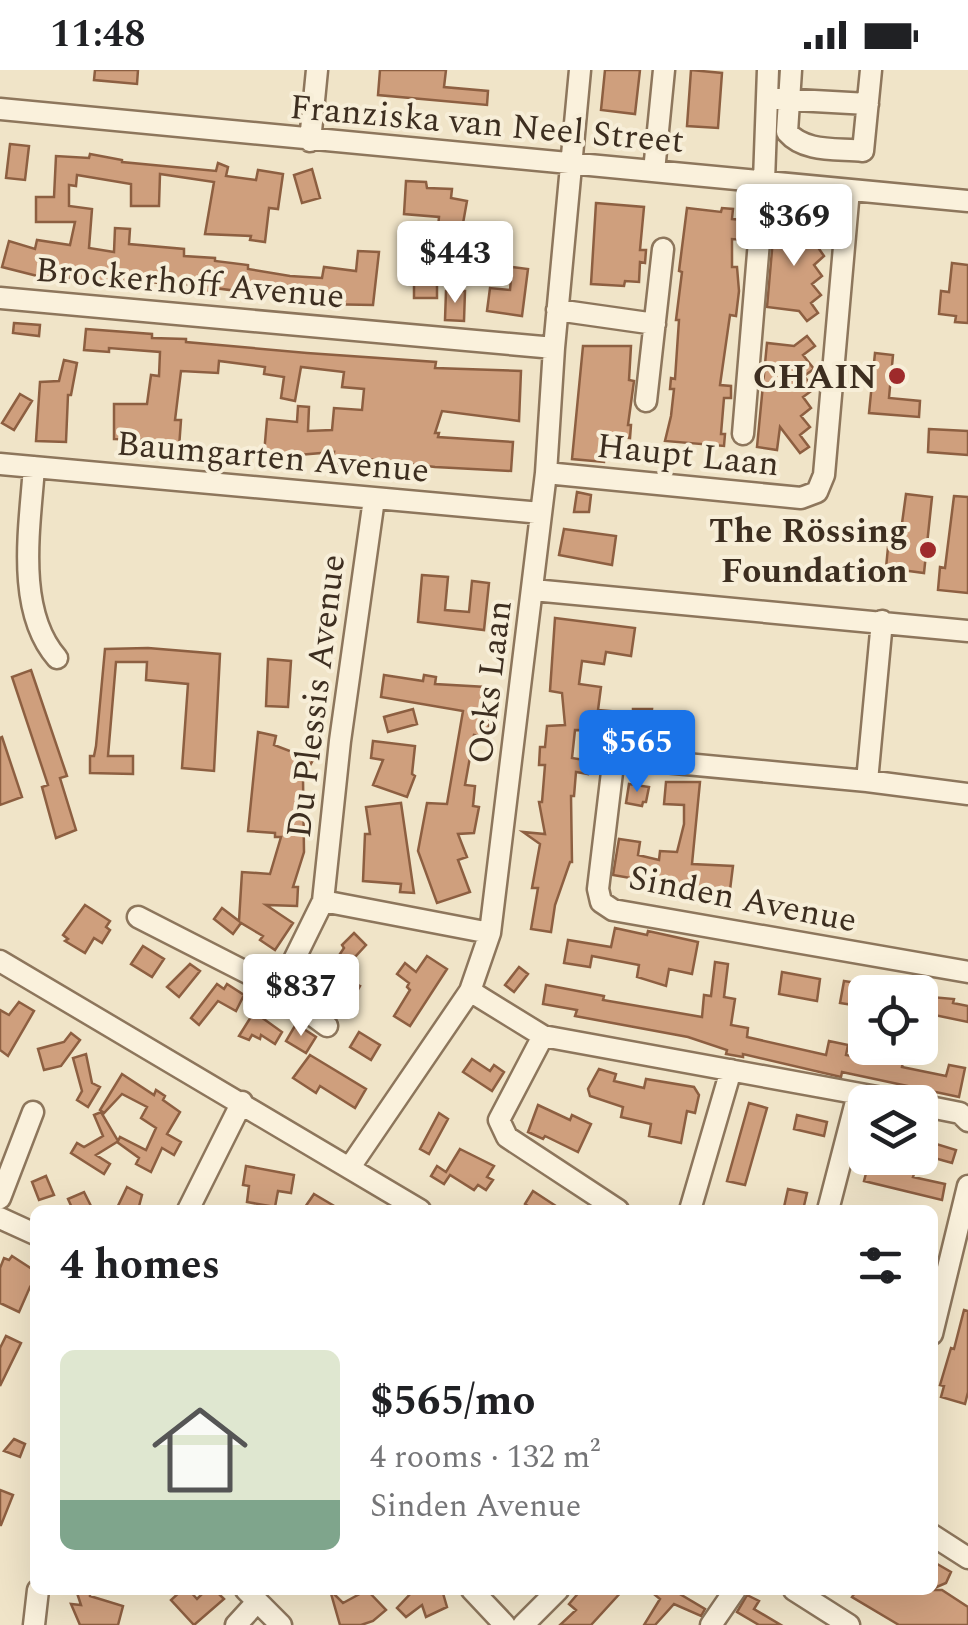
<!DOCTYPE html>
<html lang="en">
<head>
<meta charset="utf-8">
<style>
  :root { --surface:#fff; --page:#f2f2f2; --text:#202124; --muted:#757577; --accent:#1a73e8 }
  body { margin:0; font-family:Spectral,serif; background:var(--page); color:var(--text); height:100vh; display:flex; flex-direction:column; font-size:38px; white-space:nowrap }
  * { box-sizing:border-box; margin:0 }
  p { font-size:32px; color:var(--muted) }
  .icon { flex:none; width:55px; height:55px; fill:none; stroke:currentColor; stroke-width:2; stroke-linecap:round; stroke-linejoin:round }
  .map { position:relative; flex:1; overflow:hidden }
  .side { position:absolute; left:30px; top:1135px; width:908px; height:390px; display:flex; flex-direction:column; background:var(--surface); border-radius:15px; box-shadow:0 10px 40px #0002 }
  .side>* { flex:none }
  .fabs { position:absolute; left:848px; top:905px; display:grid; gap:20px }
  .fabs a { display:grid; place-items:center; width:90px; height:90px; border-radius:15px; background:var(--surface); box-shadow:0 10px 40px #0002; font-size:50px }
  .price { position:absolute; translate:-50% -85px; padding:0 22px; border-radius:10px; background:#fff; color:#222; font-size:32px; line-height:65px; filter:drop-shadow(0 2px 5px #0008) }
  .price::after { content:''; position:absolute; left:50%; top:60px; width:30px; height:22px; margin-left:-15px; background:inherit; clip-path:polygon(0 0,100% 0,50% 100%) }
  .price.selected { background:var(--accent); color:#fff }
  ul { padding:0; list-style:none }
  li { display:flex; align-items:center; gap:30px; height:250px; padding:0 30px }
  li span { display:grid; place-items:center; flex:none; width:280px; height:200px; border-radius:15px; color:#555 }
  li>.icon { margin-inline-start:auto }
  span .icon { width:120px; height:120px; fill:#fffc; stroke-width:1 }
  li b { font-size:42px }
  h2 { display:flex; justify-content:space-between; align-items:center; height:120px; padding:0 30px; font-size:42px }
  .status { display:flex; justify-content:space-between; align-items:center; height:70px; padding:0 50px; background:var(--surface); direction:ltr }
  .status svg { height:28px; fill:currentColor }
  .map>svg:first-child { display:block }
</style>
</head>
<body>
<div class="status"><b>11:48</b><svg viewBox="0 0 49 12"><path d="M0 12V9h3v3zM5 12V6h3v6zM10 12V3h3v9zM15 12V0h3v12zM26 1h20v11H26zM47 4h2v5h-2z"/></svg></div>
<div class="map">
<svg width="968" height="1555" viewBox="0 0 968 1555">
  <rect width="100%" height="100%" fill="#f0e4c8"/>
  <path fill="#cf9f7d" stroke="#8d5f41" stroke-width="2.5" d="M 95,0 L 138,0 L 137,14 L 94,10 Z
    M 380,0 L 446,0 L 444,17 L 488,21 L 487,35 L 378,25 Z
    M 605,0 L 640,0 L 635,44 L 601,40 Z
    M 691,0 L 722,3 L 718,58 L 687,56 Z
    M 10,74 L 29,76 L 25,110 L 6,108 Z
    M 90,84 L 122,90 L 122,92 L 216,101 L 218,93 L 228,97 L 226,106 L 256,110 L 258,100 L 283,104 L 278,139 L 269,138 L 265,172 L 250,170 L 251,166 L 205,164 L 214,112 L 160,104 L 159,136 L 131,136 L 131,114 L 77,105 L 76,116 L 69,115 L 69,136 L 92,139 L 89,178 L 114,182 L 115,158 L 130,159 L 129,174 L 184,179 L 184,186 L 215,188 L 215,191 L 248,195 L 248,199 L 290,206 L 322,208 L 324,197 L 356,201 L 358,181 L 379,182 L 373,235 L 319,234 L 320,227 L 246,217 L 245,222 L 214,218 L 213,223 L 195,222 L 195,215 L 113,210 L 112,215 L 54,205 L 53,210 L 2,197 L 9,171 L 35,179 L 37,170 L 70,175 L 75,152 L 36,152 L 36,127 L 54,127 L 56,86 L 89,88 Z
    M 312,99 L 320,128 L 302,133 L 294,105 Z
    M 406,111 L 426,112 L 427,118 L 452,119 L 451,128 L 467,131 L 462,159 L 438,157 L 439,147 L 404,144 Z
    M 596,133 L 644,137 L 640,180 L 646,180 L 645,193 L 640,192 L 639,212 L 625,211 L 624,216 L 591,214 Z
    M 687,138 L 721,142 L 722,138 L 733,139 L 732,149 L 744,150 L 743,170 L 732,169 L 732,197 L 737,197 L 739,221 L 736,246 L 730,245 L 720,315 L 731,316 L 731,328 L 724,328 L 721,364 L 725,364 L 724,376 L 665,371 L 671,346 L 674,319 L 670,319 L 671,308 L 675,309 L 679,250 L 676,250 L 682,202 L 679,201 Z
    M 775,146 L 799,148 L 796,177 L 820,159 L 827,168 L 817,176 L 824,186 L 814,195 L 822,206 L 812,214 L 821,225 L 811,233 L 818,243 L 807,251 L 799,241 L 767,237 Z
    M 477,168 L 507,172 L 505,187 L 475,183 Z
    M 952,193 L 968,195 L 968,253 L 955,252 L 956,246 L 939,244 L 941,221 L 949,222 Z
    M 512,197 L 528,199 L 522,246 L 487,241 L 490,218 L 510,220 Z
    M 414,204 L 437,204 L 437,228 L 414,228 Z
    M 446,221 L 465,221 L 464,251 L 445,250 Z
    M 14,253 L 40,255 L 39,266 L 13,263 Z
    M 86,259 L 152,264 L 152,268 L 186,269 L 186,272 L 307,283 L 436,292 L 435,298 L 521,301 L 519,351 L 442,341 L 435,363 L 439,363 L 438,367 L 513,372 L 511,401 L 435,397 L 360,388 L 357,399 L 332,394 L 334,382 L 286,386 L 264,384 L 267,349 L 297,352 L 298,336 L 309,337 L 308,361 L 332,360 L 334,338 L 362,340 L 364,319 L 342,317 L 344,302 L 301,297 L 295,331 L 281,328 L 284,307 L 264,304 L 265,297 L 219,291 L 218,303 L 181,301 L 175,350 L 181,350 L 179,378 L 150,376 L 151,370 L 114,369 L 114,334 L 147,334 L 151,305 L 159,306 L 160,282 L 109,278 L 109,282 L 84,280 Z
    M 807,266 L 815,276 L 803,285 L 814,299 L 804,306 L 814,319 L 803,327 L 811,338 L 801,346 L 810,357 L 800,365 L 809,377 L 800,383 L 780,357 L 777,380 L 757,377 L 767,273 L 794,276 Z
    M 583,276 L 631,276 L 629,310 L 634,311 L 628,355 L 631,355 L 630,368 L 606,365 L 604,392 L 572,389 Z
    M 875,283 L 893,285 L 889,328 L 920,331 L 919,347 L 869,343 Z
    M 64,290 L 77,293 L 71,325 L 68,325 L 66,372 L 36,371 L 40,312 L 59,311 Z
    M 20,324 L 32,331 L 14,360 L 2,353 Z
    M 929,359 L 968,361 L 968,385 L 928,382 Z
    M 577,422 L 591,425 L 589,442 L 574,442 Z
    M 906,424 L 932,427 L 924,503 L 886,498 L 889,467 L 900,468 Z
    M 954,426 L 968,427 L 968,523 L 938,520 L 940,497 L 945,498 Z
    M 564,459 L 616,466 L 612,495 L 559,485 Z
    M 422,505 L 448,507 L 445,540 L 469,542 L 472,511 L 489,513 L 484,560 L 418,552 Z
    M 555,548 L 635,558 L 631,586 L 606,582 L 604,594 L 582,591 L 579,614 L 601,617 L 598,640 L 633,643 L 633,639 L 652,639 L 651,647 L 686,651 L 684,668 L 669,667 L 670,661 L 575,660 L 572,688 L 590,691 L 588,704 L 576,702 L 574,726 L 571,726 L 572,792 L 570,792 L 555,835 L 551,862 L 531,859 L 538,818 L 532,818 L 540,774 L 523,762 L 545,764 L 539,732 L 542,732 L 545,695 L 539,695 L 540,677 L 545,677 L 547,656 L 565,655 L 562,623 L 550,621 Z
    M 148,578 L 220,584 L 214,701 L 182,698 L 188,614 L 146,610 L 147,592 L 116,592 L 108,686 L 133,686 L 133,704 L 90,703 L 90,686 L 94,686 L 96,676 L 105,579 Z
    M 268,589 L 291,591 L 288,637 L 266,636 Z
    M 31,600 L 67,706 L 60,708 L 76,760 L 56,768 L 42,717 L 48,715 L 12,607 Z
    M 384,605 L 423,611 L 424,605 L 436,607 L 435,614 L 486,617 L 484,648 L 488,648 L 489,659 L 481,659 L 480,666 L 474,665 L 465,715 L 475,716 L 473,736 L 479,737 L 474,763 L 458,764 L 467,787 L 458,790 L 470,822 L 437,833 L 418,781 L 427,733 L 447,734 L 463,641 L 381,627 Z
    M 413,639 L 417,654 L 388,662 L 384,647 Z
    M 258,662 L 276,666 L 274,675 L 313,690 L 303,708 L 304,782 L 293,817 L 298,817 L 297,836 L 266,835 L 293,853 L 275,880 L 260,870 L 263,866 L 241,853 L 233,864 L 214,849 L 222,838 L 239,851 L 242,802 L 270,804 L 281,767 L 275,767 L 275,763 L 248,761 Z
    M 2,667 L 22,727 L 0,735 L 0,668 Z
    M 373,671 L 415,676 L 412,704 L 415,706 L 407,727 L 373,715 L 383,690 L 371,688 Z
    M 666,712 L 700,712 L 692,794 L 733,796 L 728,836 L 709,831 L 688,830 L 688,818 L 613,805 L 619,769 L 640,772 L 638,785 L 659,790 L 660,781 L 677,782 L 684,754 L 684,735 L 664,734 Z
    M 629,714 L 649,717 L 646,732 L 643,732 L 642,736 L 626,733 Z
    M 401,733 L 414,823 L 400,822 L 401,814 L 363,811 L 365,764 L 370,764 L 366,737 Z
    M 85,835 L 110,851 L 106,857 L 110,860 L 102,873 L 94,868 L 85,883 L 65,871 L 68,869 L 63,865 Z
    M 615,858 L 647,865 L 648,861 L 698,872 L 692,904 L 669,899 L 666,916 L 637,907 L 639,895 L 592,886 L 590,897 L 564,893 L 568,870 L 611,877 Z
    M 354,863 L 366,875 L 344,899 L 349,902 L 345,908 L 360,916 L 349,936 L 328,921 L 323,909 L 344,878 L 342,875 Z
    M 143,876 L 164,889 L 152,907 L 131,894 Z
    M 427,886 L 447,899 L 410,956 L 394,946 L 410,920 L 407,917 L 409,913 L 397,904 L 405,893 L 416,902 Z
    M 715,892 L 728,894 L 724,927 L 735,929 L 731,955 L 748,958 L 747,967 L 826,985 L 829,971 L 848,975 L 846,985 L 886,992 L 888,982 L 904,986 L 902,997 L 946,1006 L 949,995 L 965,998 L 959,1027 L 842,1002 L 841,1007 L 743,984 L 743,987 L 726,984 L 727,980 L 688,967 L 575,946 L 577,940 L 543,934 L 546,915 L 604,926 L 603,930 L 702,947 L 704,925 L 711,926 Z
    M 190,894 L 200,901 L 179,927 L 167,917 Z
    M 519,897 L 528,904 L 514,922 L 505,915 Z
    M 782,902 L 820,909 L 817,931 L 779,924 Z
    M 844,911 L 857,913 L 853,935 L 840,933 Z
    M 217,914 L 224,919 L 227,914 L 244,925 L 236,941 L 218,931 L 199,955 L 191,948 Z
    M 920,926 L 954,929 L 953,933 L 968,936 L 968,952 L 920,942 Z
    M 19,932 L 34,941 L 8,986 L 0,980 L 0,940 L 9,945 Z
    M 254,942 L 282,962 L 275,974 L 261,965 L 260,969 L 252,965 L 249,970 L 239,966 Z
    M 296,954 L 316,967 L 306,983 L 286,971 Z
    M 359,962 L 380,975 L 371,990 L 350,977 Z
    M 71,963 L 80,970 L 61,996 L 44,1000 L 38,979 L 64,972 Z
    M 86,984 L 92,1013 L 100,1017 L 88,1037 L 77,1030 L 82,1021 L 73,988 Z
    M 310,985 L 366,1019 L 355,1038 L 320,1016 L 316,1023 L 293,1008 Z
    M 472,989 L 490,1001 L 494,995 L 504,1002 L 492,1021 L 463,1002 Z
    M 599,999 L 616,1004 L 614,1011 L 644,1018 L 646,1009 L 694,1017 L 699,1025 L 695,1043 L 687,1041 L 681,1073 L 649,1066 L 651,1054 L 621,1047 L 623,1037 L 590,1026 L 588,1019 Z
    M 122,1004 L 154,1025 L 156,1020 L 165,1026 L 163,1030 L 180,1042 L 167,1064 L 181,1072 L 174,1085 L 162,1078 L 151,1102 L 136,1094 L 139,1088 L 117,1072 L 96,1085 L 110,1094 L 104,1104 L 71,1083 L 77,1073 L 84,1077 L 103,1066 L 94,1045 L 101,1042 L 118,1071 L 120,1067 L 146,1080 L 156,1058 L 141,1048 L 147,1037 L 122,1024 L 104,1043 L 100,1040 Z
    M 749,1033 L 767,1038 L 745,1115 L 727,1111 Z
    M 538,1035 L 570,1050 L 572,1045 L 591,1054 L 578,1082 L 545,1066 L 543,1069 L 528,1062 Z
    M 439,1043 L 448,1049 L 429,1084 L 420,1079 Z
    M 797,1045 L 827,1052 L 824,1066 L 794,1059 Z
    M 920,1069 L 956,1080 L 952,1093 L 920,1084 Z
    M 460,1079 L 494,1096 L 487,1107 L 493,1110 L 486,1120 L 478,1115 L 474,1120 L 450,1105 L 444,1114 L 431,1106 L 437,1096 L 446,1102 Z
    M 870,1088 L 919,1088 L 913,1107 L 945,1114 L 942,1130 L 864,1111 Z
    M 246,1096 L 294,1105 L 291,1123 L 278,1121 L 275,1137 L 247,1132 L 249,1116 L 243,1115 Z
    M 46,1106 L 54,1125 L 39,1130 L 32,1112 Z
    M 127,1117 L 142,1125 L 138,1140 L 116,1140 Z
    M 788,1119 L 807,1123 L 803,1140 L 784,1137 Z
    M 533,1121 L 562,1140 L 525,1140 L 528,1136 L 525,1134 Z
    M 84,1122 L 93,1140 L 73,1140 L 68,1129 Z
    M 314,1124 L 341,1140 L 303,1140 Z
    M 12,1186 L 35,1201 L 35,1220 L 30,1217 L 19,1242 L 0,1233 L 0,1198 L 4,1188 L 9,1190 Z
    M 964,1240 L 968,1241 L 968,1322 L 965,1334 L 941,1327 L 944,1316 L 940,1315 L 951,1278 L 954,1279 Z
    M 6,1266 L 21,1273 L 0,1316 L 0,1278 Z
    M 14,1369 L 25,1374 L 20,1387 L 4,1381 Z
    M 0,1420 L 13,1425 L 1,1455 L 0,1455 Z
    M 932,1491 L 951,1502 L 946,1513 L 932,1519 Z
    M 76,1520 L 90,1520 L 90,1526 L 123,1536 L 118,1555 L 80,1555 L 71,1534 L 81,1535 Z
    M 182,1520 L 189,1520 L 197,1529 L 206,1520 L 215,1520 L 224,1529 L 194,1555 L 171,1530 Z
    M 330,1520 L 343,1533 L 367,1520 L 386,1540 L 373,1551 L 361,1555 L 340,1555 Z
    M 414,1520 L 442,1520 L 447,1537 L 426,1547 L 422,1535 L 406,1547 L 397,1538 Z
    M 581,1520 L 623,1520 L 591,1555 L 560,1555 L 576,1540 L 569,1534 Z
    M 649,1520 L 673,1520 L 705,1539 L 701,1546 L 674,1534 L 655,1555 L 644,1555 L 660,1529 Z
    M 857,1520 L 942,1520 L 968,1537 L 968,1555 L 899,1555 L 852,1527 Z
    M 747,1525 L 759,1531 L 754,1539 L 781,1555 L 759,1555 L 737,1542 Z"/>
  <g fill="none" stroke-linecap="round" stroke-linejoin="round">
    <defs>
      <path id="minor" d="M 791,0 L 787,62 C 805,83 838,78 863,81 L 871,0
        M 778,29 L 868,34
        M 0,39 L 968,131
        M 310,71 L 317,0
        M 654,101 L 664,0
        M 0,228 L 554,278
        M 557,240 L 655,254
        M 646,331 L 663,179
        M 743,364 L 764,111 L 768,0
        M 0,394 L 541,443
        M 34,397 C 30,456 15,540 57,588
        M 546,403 L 801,428 L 817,422 L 824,405 L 849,120
        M 533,520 L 968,561
        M 882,551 L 867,711 L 622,688 L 613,694 L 598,819 L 601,832 L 613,840 L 968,902
        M 867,711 L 968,724
        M 323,831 L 490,863
        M 138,847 L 273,916 L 291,896 L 323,831 L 340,671 L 374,429
        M 0,891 L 420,1140
        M 273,916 L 327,956
        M 470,921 L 543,966 L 904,1032
        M 543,966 L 499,1050 L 507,1067 L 618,1140
        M 920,1035 L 960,1043 L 968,1051
        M 350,1097 L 470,921 L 490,863 L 546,403 L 554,278 L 580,0
        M 0,1128 L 33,1042
        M 188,1140 L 242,1032
        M 690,1140 L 731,1000
        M 828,1140 L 858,1024
        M 0,1148 L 35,1164
        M 932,1264 L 968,1116
        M 932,1465 L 968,1488
        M 246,1520 L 281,1555
        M 472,1520 L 505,1555
        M 794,1520 L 849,1555
        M 34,1555 L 38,1520
        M 236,1555 L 257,1532
        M 523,1555 L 558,1520
        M 711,1555 L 735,1520"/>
    </defs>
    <use href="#minor" stroke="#8d765c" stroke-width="25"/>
    <use href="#minor" stroke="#faf1dc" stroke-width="20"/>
  </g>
  <g fill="#9e2a2b" stroke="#f7eed8" stroke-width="4">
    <circle cx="897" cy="306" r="10"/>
    <circle cx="928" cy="480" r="10"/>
  </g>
  <g text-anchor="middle" stroke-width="8" stroke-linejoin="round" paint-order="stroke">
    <g font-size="35" fill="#3d2e20" stroke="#f7eed8">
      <text transform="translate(487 53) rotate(5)" y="12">Franziska van Neel Street</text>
      <text transform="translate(190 212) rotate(5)" y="12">Brockerhoff Avenue</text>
      <text transform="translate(688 384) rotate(6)" y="12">Haupt Laan</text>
      <text transform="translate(273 386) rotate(5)" y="12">Baumgarten Avenue</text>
      <text transform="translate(489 612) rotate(-83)" y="12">Ocks Laan</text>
      <text transform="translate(315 626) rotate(-83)" y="12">Du Plessis Avenue</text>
      <text transform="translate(743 828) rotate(11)" y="12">Sinden Avenue</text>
    </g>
    <g font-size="35" font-weight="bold" fill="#3d2e20" stroke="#f7eed8" text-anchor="end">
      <text x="877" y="318">CHAIN</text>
      <text x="908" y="472">The Rössing<tspan x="908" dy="40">Foundation</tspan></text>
    </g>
  </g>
</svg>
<div class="fabs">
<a><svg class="icon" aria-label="locate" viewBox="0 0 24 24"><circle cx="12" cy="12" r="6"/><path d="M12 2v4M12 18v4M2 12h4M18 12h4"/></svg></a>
<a><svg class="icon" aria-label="layers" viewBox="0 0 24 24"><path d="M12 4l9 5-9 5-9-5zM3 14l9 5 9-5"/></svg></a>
</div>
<b class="price" style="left:794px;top:199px">$369</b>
<b class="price" style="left:455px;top:236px">$443</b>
<b class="price selected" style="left:637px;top:725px">$565</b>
<b class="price" style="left:301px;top:969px">$837</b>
<section class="side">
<h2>4 homes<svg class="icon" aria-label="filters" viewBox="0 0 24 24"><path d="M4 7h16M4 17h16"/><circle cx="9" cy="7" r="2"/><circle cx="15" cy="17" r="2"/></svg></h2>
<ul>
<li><span style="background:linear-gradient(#dfe7d0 75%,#7fa58c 0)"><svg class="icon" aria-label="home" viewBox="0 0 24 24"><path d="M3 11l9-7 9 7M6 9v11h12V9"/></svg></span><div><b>$565/mo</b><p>4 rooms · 132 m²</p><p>Sinden Avenue</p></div></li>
</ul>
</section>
</div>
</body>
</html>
